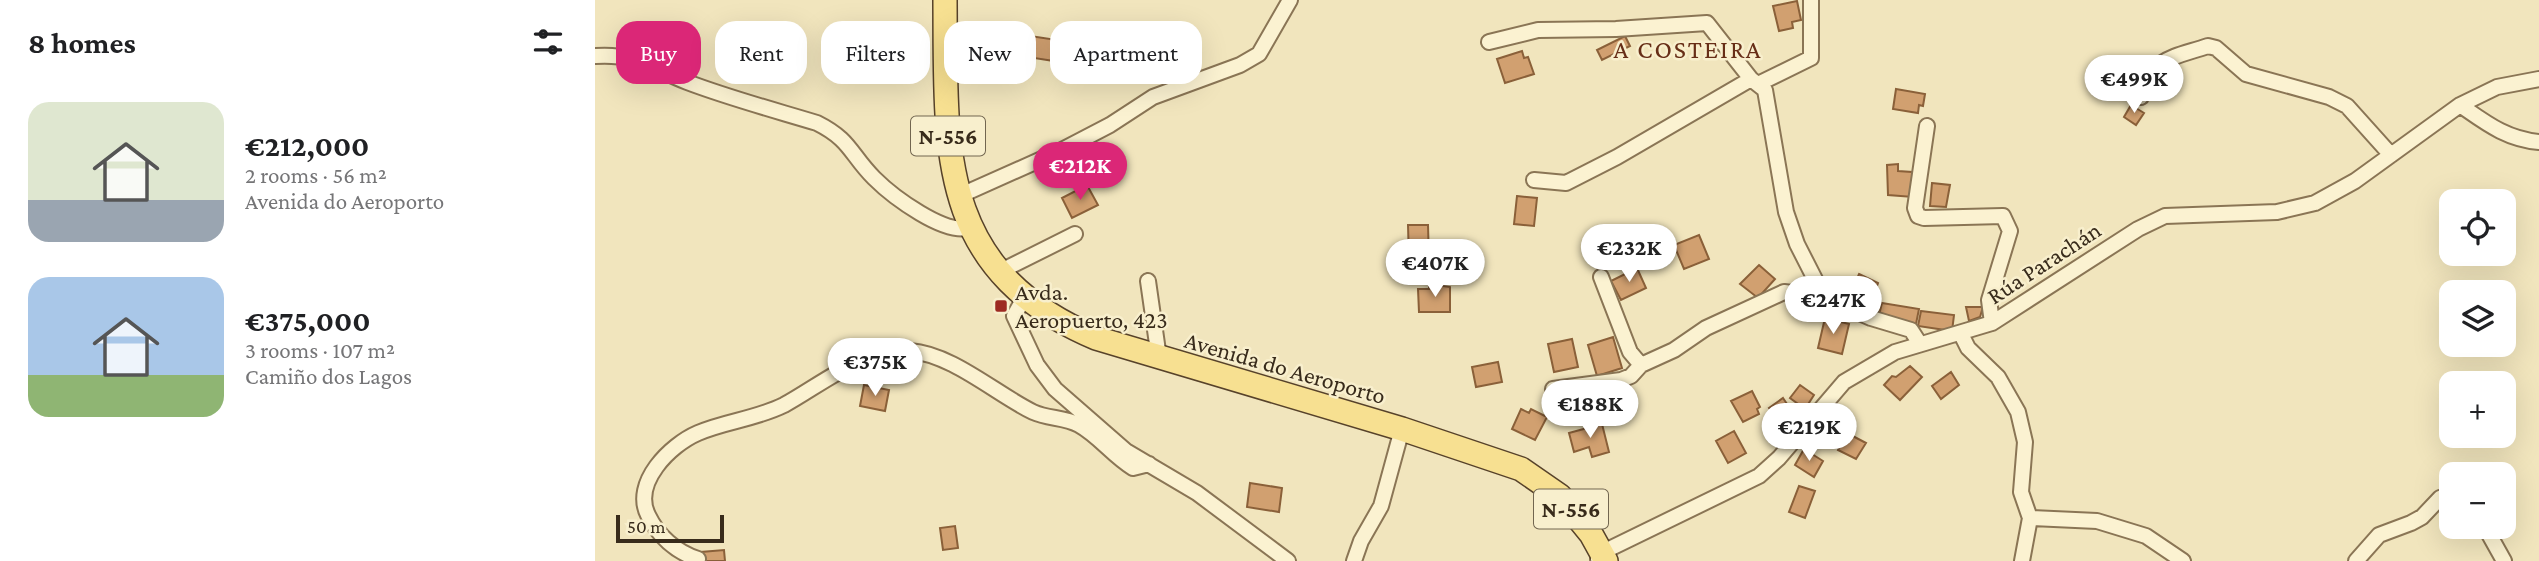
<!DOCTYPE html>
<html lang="en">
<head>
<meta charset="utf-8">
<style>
  :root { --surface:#fff; --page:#f2f2f2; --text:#202124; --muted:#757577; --accent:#db2777 }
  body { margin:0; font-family:"Crimson Pro",serif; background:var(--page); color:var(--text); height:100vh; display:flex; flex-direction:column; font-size:26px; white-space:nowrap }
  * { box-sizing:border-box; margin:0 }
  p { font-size:23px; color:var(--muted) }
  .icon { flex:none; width:38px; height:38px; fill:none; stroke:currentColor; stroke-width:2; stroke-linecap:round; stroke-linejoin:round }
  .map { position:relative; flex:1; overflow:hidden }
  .side { display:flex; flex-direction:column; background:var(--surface); width:595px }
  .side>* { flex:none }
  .banner { position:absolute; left:21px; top:21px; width:665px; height:63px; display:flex; gap:14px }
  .fabs { position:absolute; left:1844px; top:189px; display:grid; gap:14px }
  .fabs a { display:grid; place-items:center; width:77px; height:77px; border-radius:14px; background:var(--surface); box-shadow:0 7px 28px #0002; font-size:35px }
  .scale { position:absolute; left:21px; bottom:18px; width:108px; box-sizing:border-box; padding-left:7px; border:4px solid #382b1b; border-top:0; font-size:19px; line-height:24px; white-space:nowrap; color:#382b1b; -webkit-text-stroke:5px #f8efcd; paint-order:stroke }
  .price { position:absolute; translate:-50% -60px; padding:0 16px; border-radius:24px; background:#fff; color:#222; font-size:23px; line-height:46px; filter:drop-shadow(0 2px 4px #0008) }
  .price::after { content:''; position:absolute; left:50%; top:42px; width:21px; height:16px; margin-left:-10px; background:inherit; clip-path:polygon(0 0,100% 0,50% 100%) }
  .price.current { background:var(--accent); color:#fff }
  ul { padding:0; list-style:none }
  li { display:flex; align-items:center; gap:21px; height:175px; padding:0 28px }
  li span { display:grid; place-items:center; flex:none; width:196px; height:140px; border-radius:21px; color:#555 }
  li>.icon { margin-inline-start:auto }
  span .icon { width:84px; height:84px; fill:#fffc; stroke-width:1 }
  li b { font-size:30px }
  h2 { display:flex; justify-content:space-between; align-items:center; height:84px; padding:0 28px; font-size:30px }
  .pill { padding:0 24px; border-radius:21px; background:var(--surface); box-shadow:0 7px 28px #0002; font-size:24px; line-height:63px }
  .pill.current { background:var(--accent); color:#fff }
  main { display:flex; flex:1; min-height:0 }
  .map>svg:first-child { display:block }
</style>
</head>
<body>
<main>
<section class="side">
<h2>8 homes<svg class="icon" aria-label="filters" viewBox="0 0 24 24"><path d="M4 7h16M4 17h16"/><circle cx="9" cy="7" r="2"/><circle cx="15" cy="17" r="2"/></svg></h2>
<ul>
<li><span style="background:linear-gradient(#dfe7d0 70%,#9aa5b1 0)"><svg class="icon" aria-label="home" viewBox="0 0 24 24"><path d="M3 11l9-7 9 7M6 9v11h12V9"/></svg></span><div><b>€212,000</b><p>2 rooms · 56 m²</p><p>Avenida do Aeroporto</p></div></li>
<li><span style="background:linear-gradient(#a9c7e8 70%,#8fb573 0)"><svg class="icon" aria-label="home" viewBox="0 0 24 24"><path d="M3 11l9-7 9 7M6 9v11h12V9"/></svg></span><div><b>€375,000</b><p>3 rooms · 107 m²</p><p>Camiño dos Lagos</p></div></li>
</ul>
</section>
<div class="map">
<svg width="1944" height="561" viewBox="0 0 1944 561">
  <rect width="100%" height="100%" fill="#f1e5bd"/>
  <path fill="#d1a070" stroke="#8a6039" stroke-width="2" d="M 1202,1 L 1206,20 L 1197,22 L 1198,28 L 1184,31 L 1178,6 Z
    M 435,36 L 462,40 L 459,61 L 439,58 L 440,49 L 433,48 Z
    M 1030,36 L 1035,46 L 1007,60 L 1002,50 Z
    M 927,51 L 929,58 L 933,57 L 939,74 L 910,83 L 902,59 Z
    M 1301,89 L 1330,94 L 1328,106 L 1324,105 L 1323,113 L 1298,109 Z
    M 1536,105 L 1549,113 L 1541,125 L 1529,117 Z
    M 1303,164 L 1303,171 L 1317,172 L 1318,197 L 1293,195 L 1292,165 Z
    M 1337,183 L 1355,185 L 1351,207 L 1335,206 Z
    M 492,185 L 503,205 L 477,218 L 467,198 Z
    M 922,196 L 942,198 L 939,226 L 919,224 Z
    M 813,225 L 833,225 L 834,261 L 814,261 Z
    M 1104,235 L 1114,259 L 1089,269 L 1079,245 Z
    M 1164,265 L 1180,279 L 1163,298 L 1145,284 Z
    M 1042,268 L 1051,288 L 1026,300 L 1016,281 Z
    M 1264,274 L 1283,283 L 1274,309 L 1253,300 Z
    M 834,284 L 855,287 L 855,312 L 824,312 L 823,289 L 834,289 Z
    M 1287,303 L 1324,309 L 1321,324 L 1283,319 Z
    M 1371,307 L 1388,307 L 1385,317 L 1374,321 Z
    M 1326,311 L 1359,315 L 1357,331 L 1323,326 Z
    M 1230,318 L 1254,324 L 1247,354 L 1223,348 Z
    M 1018,337 L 1027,368 L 1002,376 L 993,345 Z
    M 977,339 L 983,367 L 959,372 L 953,344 Z
    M 903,362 L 907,382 L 881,387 L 877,367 Z
    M 1315,366 L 1327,377 L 1305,400 L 1289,385 L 1297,376 L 1301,377 Z
    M 1356,372 L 1364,385 L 1346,399 L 1337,386 Z
    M 269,385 L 294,390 L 290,411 L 265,406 Z
    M 1205,385 L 1219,395 L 1210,409 L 1195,398 Z
    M 1157,391 L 1165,407 L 1162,409 L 1164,414 L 1148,422 L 1136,401 Z
    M 1188,398 L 1200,416 L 1186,425 L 1174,408 Z
    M 926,409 L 934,413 L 936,409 L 952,417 L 940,440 L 917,429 Z
    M 1007,424 L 1014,452 L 997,457 L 994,447 L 979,452 L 974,433 Z
    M 1139,431 L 1151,453 L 1133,463 L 1121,441 Z
    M 1252,433 L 1271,443 L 1261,459 L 1243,450 Z
    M 1209,449 L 1228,461 L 1219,477 L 1200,465 Z
    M 655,483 L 687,488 L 684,512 L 652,507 Z
    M 1204,486 L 1220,491 L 1210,518 L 1194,512 Z
    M 360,526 L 363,548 L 348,550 L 345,528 Z
    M 129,550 L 130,561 L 107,561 L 106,552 Z"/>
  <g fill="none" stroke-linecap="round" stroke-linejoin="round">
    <defs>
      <path id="minor" d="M 894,42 L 943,30 L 1021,29 L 1112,23 L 1156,79 L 1170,90 L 1191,212 L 1202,244 L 1229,297 L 1276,318 L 1316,330 L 1325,344
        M 0,56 C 40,53 57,68 92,82 C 134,98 179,110 222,123 C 256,140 255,154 279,178 C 297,196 351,237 376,227
        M 1165,83 L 1216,58 L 1216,0
        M 1546,97 C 1557,57 1577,58 1613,46 L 1621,48 L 1651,74 L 1734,97 L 1752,106 L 1796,155
        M 1865,105 C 1891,123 1911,139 1944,142
        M 1332,126 L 1320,208 L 1323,216 L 1329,218 L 1408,216 L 1415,231 L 1394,300 L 1397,323
        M 939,180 L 971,183 L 1022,157 L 1156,79
        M 364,196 L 467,150 L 515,125 L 558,97 L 645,65 L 664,54 L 695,0
        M 404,272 L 480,234
        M 1006,277 L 1035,352 L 1046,365 L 1079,350 L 1111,328 L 1189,292 L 1229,297
        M 553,281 L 564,358
        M 429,298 L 419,316 L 442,365 L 460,389 L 531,451 L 602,493 L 693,561
        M 1366,334 L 1373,348 L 1403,377 L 1423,412 L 1430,442 L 1426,492 L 1435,518 L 1427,561
        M 958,389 L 1026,380 L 1036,376 L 1046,365
        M 1435,518 L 1502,521 L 1551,536 L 1588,561
        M 1890,527 L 1909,561
        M 103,559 C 81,552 63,536 53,515 C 37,483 75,445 103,433 C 131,421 161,419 189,405 C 226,385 270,347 315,351 C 357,354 401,394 438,412 C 453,419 470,417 484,425 C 504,436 518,456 538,468 L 554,464
        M 1003,559 L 1008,552 L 1164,476 L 1184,458 L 1249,382 L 1300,352 L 1397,323 L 1543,229 L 1570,216 L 1682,212 L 1720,203 L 1760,181 L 1865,105 L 1902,87 L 1944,79
        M 759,561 L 766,541 L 786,506 L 807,429
        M 1761,561 L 1784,535 L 1816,523 L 1827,517 L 1845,498 L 1857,494"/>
      <path id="primary" d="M 350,0 C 351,150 341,270 501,338 L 807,429 L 926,469 L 965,496 L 996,534 L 1011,561"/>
    </defs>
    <use href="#minor" stroke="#8a7555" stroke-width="18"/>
    <use href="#primary" stroke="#57422a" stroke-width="26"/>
    <use href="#minor" stroke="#fbf2d1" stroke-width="14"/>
    <use href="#primary" stroke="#f7e091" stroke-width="23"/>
  </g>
  <rect fill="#9d2a21" stroke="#f8efcd" stroke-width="2.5" x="399" y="299" width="14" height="14" rx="3.5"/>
  <g text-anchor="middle" stroke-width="5" stroke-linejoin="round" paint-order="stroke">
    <g fill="#f8efcd" stroke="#726650" stroke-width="2">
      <rect x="316" y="116.5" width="74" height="39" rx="5"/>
      <rect x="939" y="489.5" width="74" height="39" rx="5"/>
    </g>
    <g font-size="23" font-weight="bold" fill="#382b1b">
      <text x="353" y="144">N-556</text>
      <text x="976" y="517">N-556</text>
    </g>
    <g font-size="24" fill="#382b1b" stroke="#f8efcd">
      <text transform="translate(1449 263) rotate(-33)" y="8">Rúa Parachán</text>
      <text transform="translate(690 368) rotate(16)" y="8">Avenida do Aeroporto</text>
    </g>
    <g font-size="24" fill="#382b1b" stroke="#f8efcd" text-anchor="start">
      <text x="420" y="300">Avda.<tspan x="420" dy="28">Aeropuerto, 423</tspan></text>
    </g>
    <g font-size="26" letter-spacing="2" fill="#672e17" stroke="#f8efcd">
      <text x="1093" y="58">A COSTEIRA</text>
    </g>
  </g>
</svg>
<div class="fabs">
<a><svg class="icon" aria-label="locate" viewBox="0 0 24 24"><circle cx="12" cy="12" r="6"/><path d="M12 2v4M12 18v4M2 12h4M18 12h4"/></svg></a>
<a><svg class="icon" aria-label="layers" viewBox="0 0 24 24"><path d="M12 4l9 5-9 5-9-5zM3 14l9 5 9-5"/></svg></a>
<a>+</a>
<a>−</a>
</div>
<div class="scale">50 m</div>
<b class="price" style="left:1539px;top:115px">€499K</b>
<b class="price current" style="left:485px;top:202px">€212K</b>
<b class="price" style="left:1034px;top:284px">€232K</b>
<b class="price" style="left:840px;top:299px">€407K</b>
<b class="price" style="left:1238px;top:336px">€247K</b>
<b class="price" style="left:280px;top:398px">€375K</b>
<b class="price" style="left:995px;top:440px">€188K</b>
<b class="price" style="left:1214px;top:463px">€219K</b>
<div class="banner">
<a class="pill current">Buy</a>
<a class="pill">Rent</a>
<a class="pill">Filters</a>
<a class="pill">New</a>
<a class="pill">Apartment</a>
</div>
</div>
</main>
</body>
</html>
